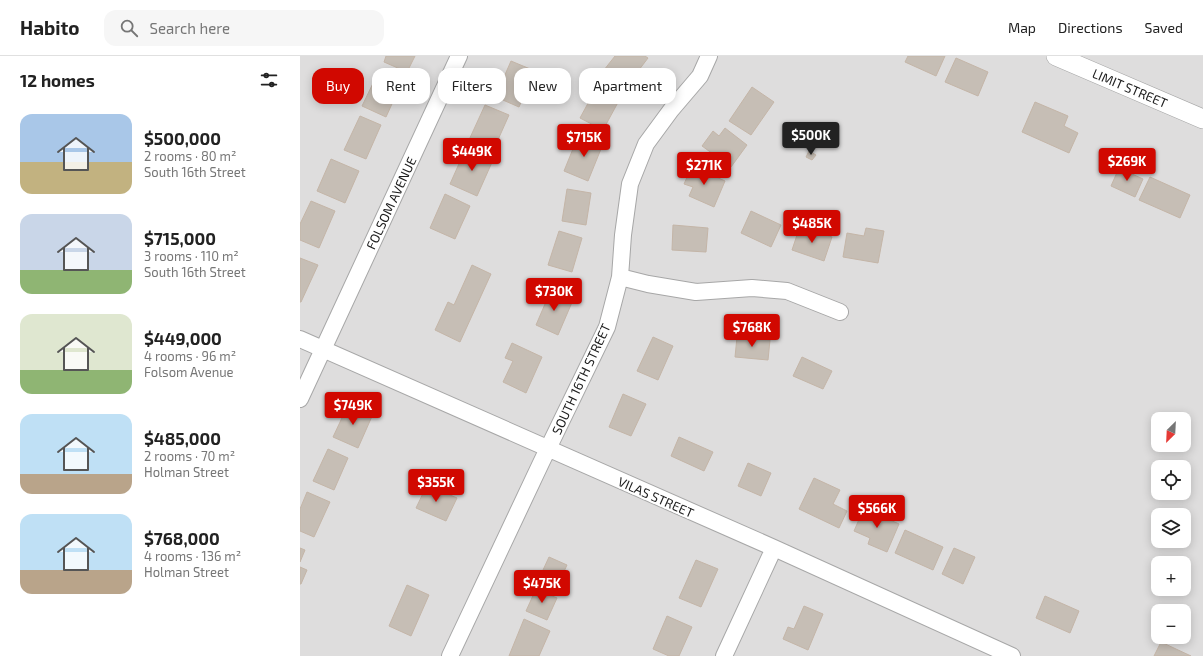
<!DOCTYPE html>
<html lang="en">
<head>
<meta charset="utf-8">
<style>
  :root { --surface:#fff; --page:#f6f6f6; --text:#222; --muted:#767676; --line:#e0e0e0; --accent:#d10800 }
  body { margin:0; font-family:"Exo 2",sans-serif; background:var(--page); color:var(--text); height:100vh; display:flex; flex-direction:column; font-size:15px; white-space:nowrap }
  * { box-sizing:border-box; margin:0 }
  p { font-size:13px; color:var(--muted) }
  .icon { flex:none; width:22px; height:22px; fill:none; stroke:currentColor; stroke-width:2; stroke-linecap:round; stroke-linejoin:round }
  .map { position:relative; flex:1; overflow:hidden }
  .drawer { display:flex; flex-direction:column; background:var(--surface); width:300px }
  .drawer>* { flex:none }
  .banner { position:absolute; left:12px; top:12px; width:380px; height:36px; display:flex; gap:8px }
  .needle { width:26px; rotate:204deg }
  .fabs { position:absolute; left:851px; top:356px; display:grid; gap:8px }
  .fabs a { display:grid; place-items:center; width:40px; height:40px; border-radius:8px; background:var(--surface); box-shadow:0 2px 10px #0003; font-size:20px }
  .price { position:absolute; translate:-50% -34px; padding:0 9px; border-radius:4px; background:var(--accent); color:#fff; font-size:13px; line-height:26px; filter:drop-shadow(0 1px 2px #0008) }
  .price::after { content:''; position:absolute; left:50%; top:24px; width:12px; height:9px; margin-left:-6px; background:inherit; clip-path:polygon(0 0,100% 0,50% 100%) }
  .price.current { background:#222; color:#fff }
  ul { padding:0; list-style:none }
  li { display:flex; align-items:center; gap:12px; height:100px; padding:0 20px }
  li span { display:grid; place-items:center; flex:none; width:112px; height:80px; border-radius:12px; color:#555 }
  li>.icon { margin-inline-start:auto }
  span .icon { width:48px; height:48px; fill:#fffc; stroke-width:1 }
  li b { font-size:17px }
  h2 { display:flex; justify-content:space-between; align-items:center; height:48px; padding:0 20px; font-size:17px }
  .chip { padding:0 14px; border-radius:12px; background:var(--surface); box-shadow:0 2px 10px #0003; font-size:14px; line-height:36px }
  .chip.current { background:var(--accent); color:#fff }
  header { display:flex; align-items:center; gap:24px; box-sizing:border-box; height:56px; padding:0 20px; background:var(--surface); border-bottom:1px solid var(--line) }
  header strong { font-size:19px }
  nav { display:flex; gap:22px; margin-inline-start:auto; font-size:14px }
  .search { width:280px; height:36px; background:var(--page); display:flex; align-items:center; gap:10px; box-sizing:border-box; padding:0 14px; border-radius:12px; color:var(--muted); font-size:15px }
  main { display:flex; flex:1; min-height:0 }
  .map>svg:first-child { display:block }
</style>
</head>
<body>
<header>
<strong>Habito</strong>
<div class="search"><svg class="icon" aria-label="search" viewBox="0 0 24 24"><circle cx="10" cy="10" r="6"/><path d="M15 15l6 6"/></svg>Search here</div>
<nav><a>Map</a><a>Directions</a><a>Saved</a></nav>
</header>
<main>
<section class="drawer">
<h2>12 homes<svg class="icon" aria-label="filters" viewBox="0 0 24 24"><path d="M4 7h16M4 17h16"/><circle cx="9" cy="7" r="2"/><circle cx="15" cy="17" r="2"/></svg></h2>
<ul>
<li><span style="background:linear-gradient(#a9c7e8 60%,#c2b280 0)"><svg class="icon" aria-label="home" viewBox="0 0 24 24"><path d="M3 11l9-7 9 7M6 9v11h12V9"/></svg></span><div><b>$500,000</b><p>2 rooms · 80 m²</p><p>South 16th Street</p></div></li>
<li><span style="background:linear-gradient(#c9d6e8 70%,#8fb573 0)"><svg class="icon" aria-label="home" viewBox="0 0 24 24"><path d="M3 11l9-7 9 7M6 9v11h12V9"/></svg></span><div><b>$715,000</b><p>3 rooms · 110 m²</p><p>South 16th Street</p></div></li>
<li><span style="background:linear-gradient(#dfe7d0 70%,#8fb573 0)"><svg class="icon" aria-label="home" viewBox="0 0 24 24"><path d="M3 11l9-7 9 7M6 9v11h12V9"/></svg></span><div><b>$449,000</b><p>4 rooms · 96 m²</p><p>Folsom Avenue</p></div></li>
<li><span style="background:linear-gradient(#bfe0f5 75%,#b9a48a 0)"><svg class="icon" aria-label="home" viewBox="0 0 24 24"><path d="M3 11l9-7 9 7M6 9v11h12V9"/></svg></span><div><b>$485,000</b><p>2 rooms · 70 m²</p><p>Holman Street</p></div></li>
<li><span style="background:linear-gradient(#bfe0f5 70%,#b9a48a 0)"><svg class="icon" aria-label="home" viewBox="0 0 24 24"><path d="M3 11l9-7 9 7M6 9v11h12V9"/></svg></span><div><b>$768,000</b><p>4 rooms · 136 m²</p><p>Holman Street</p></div></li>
</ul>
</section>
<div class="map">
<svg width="903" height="600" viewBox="0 0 903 600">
  <rect width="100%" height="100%" fill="#f2eee6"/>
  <path fill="#dedddd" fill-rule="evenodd" d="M 0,0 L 903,0 L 903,600 L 0,600 ZM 858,363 L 884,363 L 884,389 L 858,389 ZM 858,411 L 884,411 L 884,437 L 858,437 ZM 858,459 L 884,459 L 884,485 L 858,485 ZM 858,507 L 884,507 L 884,533 L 858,533 ZM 858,555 L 884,555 L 884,581 L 858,581 Z"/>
  <path fill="#c6beb5" stroke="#c4b5a7" d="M 86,0 L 115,0 L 107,16 L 84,6 Z
    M 315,0 L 345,0 L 348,2 L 326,31 L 304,14 Z
    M 608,0 L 645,0 L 636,20 L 605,6 Z
    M 656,2 L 688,16 L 678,40 L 645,26 Z
    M 211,5 L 235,15 L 219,51 L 189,38 L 198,18 L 204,21 Z
    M 78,17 L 101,28 L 86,61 L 62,50 Z
    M 299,27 L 322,39 L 303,74 L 280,62 Z
    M 452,31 L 474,46 L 451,79 L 429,65 Z
    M 735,46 L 768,60 L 764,70 L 778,77 L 769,97 L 722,76 Z
    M 185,49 L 209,59 L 193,95 L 169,84 Z
    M 60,60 L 81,69 L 66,103 L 44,94 Z
    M 425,72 L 447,89 L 431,111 L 402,90 L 413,75 L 419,80 Z
    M 279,78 L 303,88 L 288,125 L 264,115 Z
    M 166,92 L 193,104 L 177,140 L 150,128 Z
    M 509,95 L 516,99 L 512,104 L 506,101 Z
    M 31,103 L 59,115 L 45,147 L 17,135 Z
    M 392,110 L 425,125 L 414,151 L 389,140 L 393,131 L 384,128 Z
    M 819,112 L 843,123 L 835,141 L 811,130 Z
    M 850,121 L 890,139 L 880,162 L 839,144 Z
    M 267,133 L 291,137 L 286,169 L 262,165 Z
    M 145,138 L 170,150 L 155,183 L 130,172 Z
    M 11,145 L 35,155 L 19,192 L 0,184 L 0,168 Z
    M 451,155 L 481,169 L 471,191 L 441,177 Z
    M 373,169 L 408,172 L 406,196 L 372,194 Z
    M 500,170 L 532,181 L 524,205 L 492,194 Z
    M 566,172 L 584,175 L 578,207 L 543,201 L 547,177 L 564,180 Z
    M 259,175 L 282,182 L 272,216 L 248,209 Z
    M 0,202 L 18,209 L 1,246 L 0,246 Z
    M 172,209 L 191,218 L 160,286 L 135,274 L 148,246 L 154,249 Z
    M 251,234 L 273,244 L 258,279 L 236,269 Z
    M 353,281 L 373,290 L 358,324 L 337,315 Z
    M 437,281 L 470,284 L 468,304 L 435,301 Z
    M 212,287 L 242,301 L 226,337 L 203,326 L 213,305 L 205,302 Z
    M 502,301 L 532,315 L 523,333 L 493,320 Z
    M 323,338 L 346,348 L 331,380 L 309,371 Z
    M 49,347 L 73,358 L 58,392 L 33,381 Z
    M 379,381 L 413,396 L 404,415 L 371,400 Z
    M 28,393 L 48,402 L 34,434 L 13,425 Z
    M 448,407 L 471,417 L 461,440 L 438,430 Z
    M 514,422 L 540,434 L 533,448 L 547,455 L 539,472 L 499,453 Z
    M 127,429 L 157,442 L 146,465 L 116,452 Z
    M 7,436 L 30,446 L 14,481 L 0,475 L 0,453 Z
    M 564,452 L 599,468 L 587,496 L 568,488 L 570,482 L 554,475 Z
    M 605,474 L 643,491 L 633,514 L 595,497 Z
    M 0,492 L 5,494 L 0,506 Z
    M 654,492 L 675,501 L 663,528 L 642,518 Z
    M 249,501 L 267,509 L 255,535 L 237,527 Z
    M 396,504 L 418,513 L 401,551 L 379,542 Z
    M 0,511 L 7,514 L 1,528 L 0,528 Z
    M 107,529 L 129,539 L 111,580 L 89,570 Z
    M 236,533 L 257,542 L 247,564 L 226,555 Z
    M 745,540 L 779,555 L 770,577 L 736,562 Z
    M 504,550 L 523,558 L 508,594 L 483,583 L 488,571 L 494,573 Z
    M 367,560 L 392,571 L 379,600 L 369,600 L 353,593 Z
    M 224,563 L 250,575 L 239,600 L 209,600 Z
    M 861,586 L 891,600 L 854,600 Z"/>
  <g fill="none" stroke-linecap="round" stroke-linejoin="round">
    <defs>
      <path id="minor" d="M 320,221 L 348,228 L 396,236 L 452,232 L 487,235 L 540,256
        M 0,283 L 474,492 L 712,600
        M 0,343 L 159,0
        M 150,600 L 241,407 L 307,271 L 320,221 L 323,179 L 330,128 L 346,88 L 371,54 L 400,20 L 409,0
        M 424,600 L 474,492"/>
      <path id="tertiary" d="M 756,0 L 903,63"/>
    </defs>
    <use href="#minor" stroke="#a7a7a7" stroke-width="18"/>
    <use href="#tertiary" stroke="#a7a7a7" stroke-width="20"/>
    <use href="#minor" stroke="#fff" stroke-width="16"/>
    <use href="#tertiary" stroke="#fff" stroke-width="19"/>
  </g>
  <g text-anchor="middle" stroke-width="4" stroke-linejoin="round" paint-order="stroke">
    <g font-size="13" fill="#202020" stroke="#fff">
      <text transform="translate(830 32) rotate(23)" y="5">LIMIT STREET</text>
      <text transform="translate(91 147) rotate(-65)" y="5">FOLSOM AVENUE</text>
      <text transform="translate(281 323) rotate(-65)" y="5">SOUTH 16TH STREET</text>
      <text transform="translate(356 441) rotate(24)" y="5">VILAS STREET</text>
    </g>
  </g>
</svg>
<div class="fabs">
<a><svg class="needle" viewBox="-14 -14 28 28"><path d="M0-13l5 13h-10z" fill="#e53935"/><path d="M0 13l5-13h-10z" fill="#767676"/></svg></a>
<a><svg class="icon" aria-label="locate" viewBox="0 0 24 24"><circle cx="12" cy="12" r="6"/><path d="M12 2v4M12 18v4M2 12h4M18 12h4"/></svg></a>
<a><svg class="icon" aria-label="layers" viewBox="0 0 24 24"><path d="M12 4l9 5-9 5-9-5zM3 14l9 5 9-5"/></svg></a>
<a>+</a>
<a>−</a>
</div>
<b class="price current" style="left:511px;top:100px">$500K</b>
<b class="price" style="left:284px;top:102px">$715K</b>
<b class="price" style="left:172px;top:116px">$449K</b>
<b class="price" style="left:827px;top:126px">$269K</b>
<b class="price" style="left:404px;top:130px">$271K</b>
<b class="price" style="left:512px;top:188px">$485K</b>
<b class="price" style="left:254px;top:256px">$730K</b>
<b class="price" style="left:452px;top:292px">$768K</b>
<b class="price" style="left:53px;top:370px">$749K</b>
<b class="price" style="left:136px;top:447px">$355K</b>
<b class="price" style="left:577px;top:473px">$566K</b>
<b class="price" style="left:242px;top:548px">$475K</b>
<div class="banner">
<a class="chip current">Buy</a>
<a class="chip">Rent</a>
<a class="chip">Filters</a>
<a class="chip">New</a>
<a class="chip">Apartment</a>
</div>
</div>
</main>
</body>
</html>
